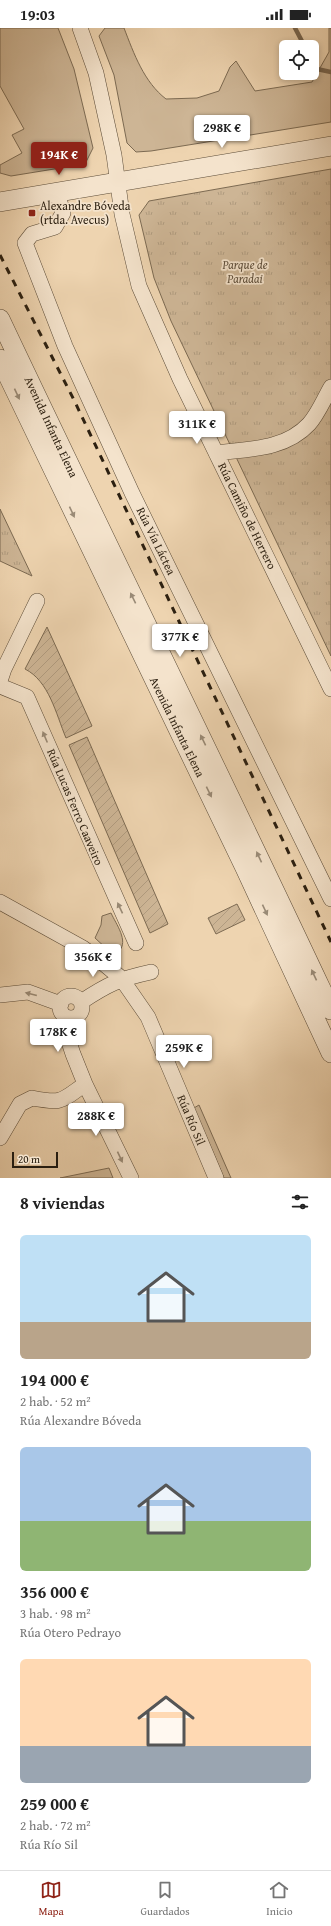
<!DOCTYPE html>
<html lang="es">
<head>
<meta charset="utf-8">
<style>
  :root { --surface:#fff; --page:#f6f6f6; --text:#222; --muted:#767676; --line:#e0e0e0; --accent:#8f2418 }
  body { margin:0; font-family:"Gentium Book Plus",serif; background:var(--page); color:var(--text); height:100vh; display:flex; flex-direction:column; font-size:15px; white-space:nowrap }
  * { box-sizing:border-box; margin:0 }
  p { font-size:13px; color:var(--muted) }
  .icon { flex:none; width:22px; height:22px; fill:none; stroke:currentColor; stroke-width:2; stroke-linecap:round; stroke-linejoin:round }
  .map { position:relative; height:1150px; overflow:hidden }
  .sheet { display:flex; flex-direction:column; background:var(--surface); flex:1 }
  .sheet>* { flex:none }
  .fabs { position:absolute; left:279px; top:12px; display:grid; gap:8px }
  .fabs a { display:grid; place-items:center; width:40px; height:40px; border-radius:6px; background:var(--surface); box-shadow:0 2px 6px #0003; font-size:20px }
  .scale { position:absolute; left:12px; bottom:10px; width:46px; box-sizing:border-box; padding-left:4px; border:2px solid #2b1f10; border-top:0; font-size:11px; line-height:14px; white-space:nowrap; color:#2b1f10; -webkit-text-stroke:3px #f4e3cc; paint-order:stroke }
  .price { position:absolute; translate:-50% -34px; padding:0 9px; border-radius:4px; background:#fff; color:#222; font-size:13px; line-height:26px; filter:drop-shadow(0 1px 2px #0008) }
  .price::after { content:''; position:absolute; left:50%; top:24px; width:12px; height:9px; margin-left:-6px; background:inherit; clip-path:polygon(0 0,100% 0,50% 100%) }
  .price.on { background:var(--accent); color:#fff }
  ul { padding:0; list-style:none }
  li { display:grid; align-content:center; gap:8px; height:212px; padding:0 20px }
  li span { display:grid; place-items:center; height:124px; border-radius:6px; color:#555 }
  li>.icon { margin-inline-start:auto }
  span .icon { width:72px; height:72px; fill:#fffc; stroke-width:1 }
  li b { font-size:17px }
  h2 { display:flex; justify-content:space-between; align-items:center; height:48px; padding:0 20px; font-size:17px }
  .status { display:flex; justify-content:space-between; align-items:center; height:28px; padding:0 20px; background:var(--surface); direction:ltr }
  .status svg { height:11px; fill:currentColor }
  .tabs { display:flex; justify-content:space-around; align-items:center; height:56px; border-top:1px solid var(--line); background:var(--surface); font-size:11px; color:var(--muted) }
  .tabs a { display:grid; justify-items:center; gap:2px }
  .tabs .on { color:var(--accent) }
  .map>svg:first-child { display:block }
</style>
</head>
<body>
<div class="status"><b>19:03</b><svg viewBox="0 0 49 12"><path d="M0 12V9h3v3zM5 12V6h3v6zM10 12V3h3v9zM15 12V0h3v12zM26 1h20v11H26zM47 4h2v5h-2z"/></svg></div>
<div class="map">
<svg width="331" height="1150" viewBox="0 0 331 1150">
  <defs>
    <pattern id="park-tufts" width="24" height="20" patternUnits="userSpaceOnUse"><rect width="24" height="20" fill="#cdb595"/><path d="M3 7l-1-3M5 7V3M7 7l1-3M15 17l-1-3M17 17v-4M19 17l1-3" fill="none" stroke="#b09b7f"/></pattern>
    <pattern id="garden-furrows" width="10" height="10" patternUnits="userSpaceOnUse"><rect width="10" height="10" fill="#cdb595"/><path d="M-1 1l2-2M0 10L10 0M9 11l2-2" fill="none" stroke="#b09b7f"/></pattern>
  </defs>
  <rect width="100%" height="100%" fill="#eed4b0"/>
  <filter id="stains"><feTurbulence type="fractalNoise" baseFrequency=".005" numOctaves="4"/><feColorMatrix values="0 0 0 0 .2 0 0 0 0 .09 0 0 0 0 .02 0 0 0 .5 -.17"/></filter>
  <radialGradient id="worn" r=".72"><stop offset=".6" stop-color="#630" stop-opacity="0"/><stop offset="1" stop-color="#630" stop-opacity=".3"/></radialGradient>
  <path fill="#cdb595" stroke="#7c6a52" d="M 0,0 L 58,0 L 74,41 L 93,120 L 85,136 L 11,148 L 0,145 L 0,137 L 22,125 L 12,107 L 24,101 L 0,58 Z
    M 105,0 L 124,0 C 134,26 144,54 166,71 L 197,70 L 219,63 L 230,39 L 236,33 L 255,63 L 312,54 L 329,24 L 329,0 L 331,0 L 331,94 L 151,123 L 136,124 L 127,115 L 114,47 L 99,8 Z
    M 111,885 C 116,896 129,913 119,923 L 108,922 L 95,910 L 101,897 L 102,888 Z
    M 199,1077 L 231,1150 L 224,1150 L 194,1080 Z
    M 109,1140 L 113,1150 L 60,1150 Z"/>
  <path fill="url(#park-tufts)" stroke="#7c6a52" d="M 331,141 L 331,628 L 171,293 L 154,250 L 139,187 L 149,173 Z
    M 0,481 L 32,548 L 0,533 Z"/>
  <path fill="url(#garden-furrows)" stroke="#7c6a52" d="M 47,599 L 92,698 L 66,710 C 56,686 49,653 25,641 Z
    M 87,709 L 168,896 L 150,905 L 69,717 Z
    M 237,876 L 245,892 L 216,906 L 208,890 Z"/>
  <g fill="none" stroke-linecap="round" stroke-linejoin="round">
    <path stroke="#786650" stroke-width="4.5" d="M 295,0 L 305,19
      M 312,31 L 317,41 L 331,44"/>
    <defs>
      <path id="minor" d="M 80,0 L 96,45 L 114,127 L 122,186 L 139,258 L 180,351 L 331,661
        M 57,164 L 63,185 L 55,199 L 32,206 L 25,215 L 65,318 L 132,465 L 331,871
        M 216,425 C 248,421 285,422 309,396 C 318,386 324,371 331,359
        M 0,653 L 4,641 L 37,573
        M 0,658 L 27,669 L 136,915
        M 0,874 L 83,920 L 97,930 L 121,950 L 148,989 L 216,1150
        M 0,967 L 28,964 L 61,976
        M60 979a11 11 0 1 1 22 0a11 11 0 1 1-22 0Z
        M 81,974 C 108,956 119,951 151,944
        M 68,990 L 66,1005 L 73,1026 L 85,1056 L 131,1150
        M 0,1110 L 20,1076 L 32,1070 C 63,1076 61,1073 85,1056"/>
      <path id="tertiary" d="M 0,174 L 331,118
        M 0,291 C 109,522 223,751 331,982
        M 0,331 L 245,840 L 331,1025"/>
    </defs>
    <use href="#minor" stroke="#5c4c38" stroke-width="16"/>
    <use href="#tertiary" stroke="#5c4c38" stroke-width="20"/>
    <use href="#minor" stroke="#f4e3cc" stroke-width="15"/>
    <use href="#tertiary" stroke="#f4e3cc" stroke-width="19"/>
    <path stroke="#2b1f10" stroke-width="3" stroke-dasharray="7 7" stroke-linecap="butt" d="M 0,227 L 74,372 L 331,914"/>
  </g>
  <defs><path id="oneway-solid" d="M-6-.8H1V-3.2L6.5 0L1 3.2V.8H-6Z"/></defs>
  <g fill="#9a8b77">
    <use href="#oneway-solid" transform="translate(17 366) rotate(65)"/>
    <use href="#oneway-solid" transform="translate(72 484) rotate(65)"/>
    <use href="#oneway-solid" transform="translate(133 570) rotate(-116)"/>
    <use href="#oneway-solid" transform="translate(45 709) rotate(-113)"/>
    <use href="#oneway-solid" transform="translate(203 712) rotate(-116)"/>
    <use href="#oneway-solid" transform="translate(209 764) rotate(64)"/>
    <use href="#oneway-solid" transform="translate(259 829) rotate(-115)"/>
    <use href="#oneway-solid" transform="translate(120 880) rotate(-115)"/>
    <use href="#oneway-solid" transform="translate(265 882) rotate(65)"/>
    <use href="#oneway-solid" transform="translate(314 947) rotate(-115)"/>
    <use href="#oneway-solid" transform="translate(31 966) rotate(-166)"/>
    <use href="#oneway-solid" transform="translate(120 1129) rotate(65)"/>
  </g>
  <rect fill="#8f2418" stroke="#f4e3cc" stroke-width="1.5" x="28" y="181" width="8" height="8" rx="2"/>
  <g text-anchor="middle" stroke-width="3.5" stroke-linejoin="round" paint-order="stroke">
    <g font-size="12" fill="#2b1f10" stroke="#f4e3cc" text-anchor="start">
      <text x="40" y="182">Alexandre Bóveda<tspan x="40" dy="14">(rtda. Avecus)</tspan></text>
    </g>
    <g font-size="12" font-style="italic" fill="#5c4c38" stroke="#f4e3cc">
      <text x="245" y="241">Parque de<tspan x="245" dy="14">Paradai</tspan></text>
    </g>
    <g font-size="12" fill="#2b1f10" stroke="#f4e3cc">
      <text transform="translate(51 399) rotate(65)" y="4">Avenida Infanta Elena</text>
      <text transform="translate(247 488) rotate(64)" y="4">Rúa Camiño de Herrero</text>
      <text transform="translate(156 513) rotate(64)" y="4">Rúa Vía Láctea</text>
      <text transform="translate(177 699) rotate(64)" y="4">Avenida Infanta Elena</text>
      <text transform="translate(75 779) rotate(67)" y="4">Rúa Lucas Ferro Caaveiro</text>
      <text transform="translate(191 1092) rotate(67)" y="4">Rúa Río Sil</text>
    </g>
  </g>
  <rect width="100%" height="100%" filter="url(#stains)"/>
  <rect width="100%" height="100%" fill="url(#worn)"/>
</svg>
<div class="fabs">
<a><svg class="icon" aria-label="locate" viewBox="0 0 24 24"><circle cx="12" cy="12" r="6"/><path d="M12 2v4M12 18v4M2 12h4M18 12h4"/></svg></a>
</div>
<div class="scale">20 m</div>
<b class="price" style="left:222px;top:121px">298K €</b>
<b class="price on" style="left:59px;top:148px">194K €</b>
<b class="price" style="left:197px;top:417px">311K €</b>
<b class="price" style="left:180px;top:630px">377K €</b>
<b class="price" style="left:93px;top:950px">356K €</b>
<b class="price" style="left:58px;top:1025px">178K €</b>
<b class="price" style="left:184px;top:1041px">259K €</b>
<b class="price" style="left:96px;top:1109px">288K €</b>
</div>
<section class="sheet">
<h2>8 viviendas<svg class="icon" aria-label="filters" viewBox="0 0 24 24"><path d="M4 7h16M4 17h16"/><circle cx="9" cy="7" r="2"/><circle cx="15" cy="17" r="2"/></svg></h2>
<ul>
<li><span style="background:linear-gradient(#bfe0f5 70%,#b9a48a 0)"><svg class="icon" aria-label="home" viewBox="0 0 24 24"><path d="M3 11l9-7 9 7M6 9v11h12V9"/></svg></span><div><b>194 000 €</b><p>2 hab. · 52 m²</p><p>Rúa Alexandre Bóveda</p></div></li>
<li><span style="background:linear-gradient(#a9c7e8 60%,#8fb573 0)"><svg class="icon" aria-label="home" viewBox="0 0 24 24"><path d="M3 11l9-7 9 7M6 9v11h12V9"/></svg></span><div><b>356 000 €</b><p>3 hab. · 98 m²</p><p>Rúa Otero Pedrayo</p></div></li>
<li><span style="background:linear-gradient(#ffd9b3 70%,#9aa5b1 0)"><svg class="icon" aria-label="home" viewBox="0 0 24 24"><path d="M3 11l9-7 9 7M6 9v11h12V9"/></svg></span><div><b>259 000 €</b><p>2 hab. · 72 m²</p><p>Rúa Río Sil</p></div></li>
</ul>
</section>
<nav class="tabs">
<a class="on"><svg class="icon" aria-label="map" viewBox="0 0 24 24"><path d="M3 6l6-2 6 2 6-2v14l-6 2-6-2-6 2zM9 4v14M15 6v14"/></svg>Mapa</a>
<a><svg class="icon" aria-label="saved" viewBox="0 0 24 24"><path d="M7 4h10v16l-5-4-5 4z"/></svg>Guardados</a>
<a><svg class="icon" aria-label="home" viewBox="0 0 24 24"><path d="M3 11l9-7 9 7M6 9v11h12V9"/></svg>Inicio</a>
</nav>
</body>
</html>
